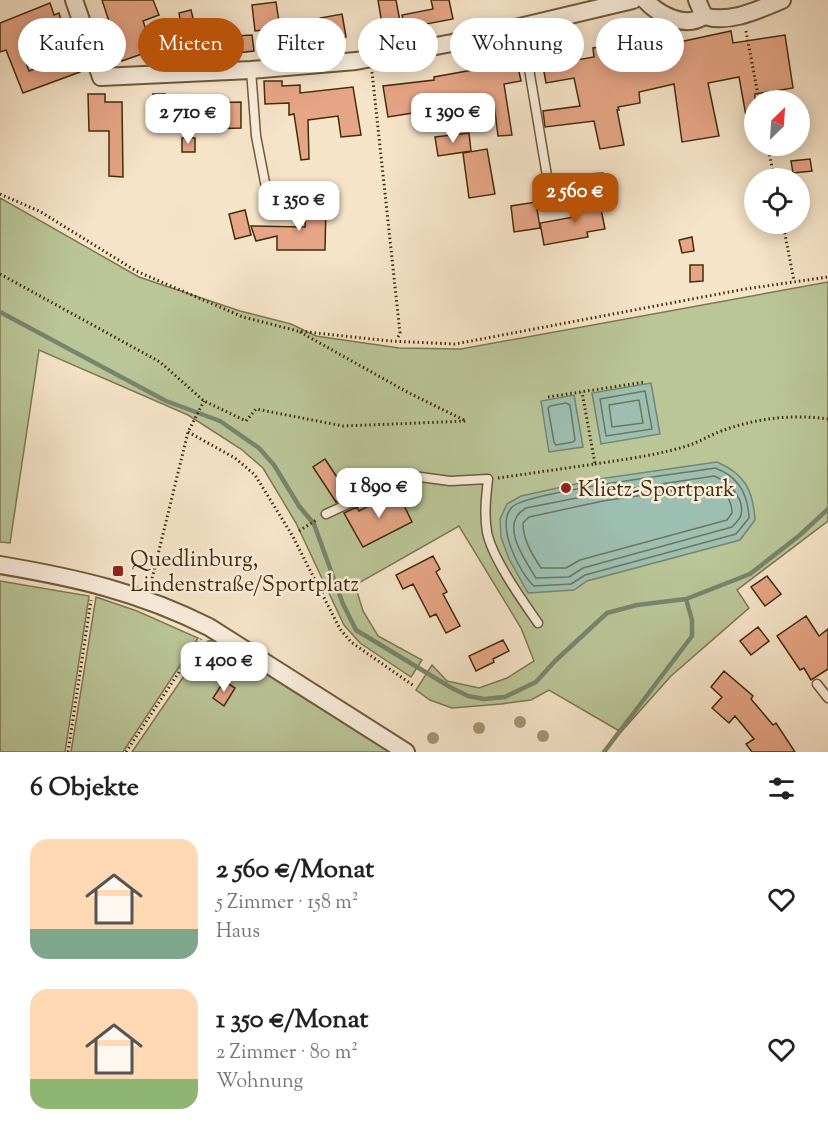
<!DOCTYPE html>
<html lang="de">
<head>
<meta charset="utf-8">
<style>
  :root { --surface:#fff; --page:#f2f2f2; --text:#222; --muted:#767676; --accent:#b45309 }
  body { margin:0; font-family:"Sorts Mill Goudy",serif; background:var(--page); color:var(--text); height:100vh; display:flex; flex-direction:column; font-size:22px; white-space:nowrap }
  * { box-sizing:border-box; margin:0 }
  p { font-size:20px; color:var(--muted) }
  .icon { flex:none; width:33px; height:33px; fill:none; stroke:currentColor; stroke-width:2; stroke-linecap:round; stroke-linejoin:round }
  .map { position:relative; height:752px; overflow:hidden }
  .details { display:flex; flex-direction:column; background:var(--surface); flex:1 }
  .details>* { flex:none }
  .hud { position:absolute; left:18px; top:18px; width:792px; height:54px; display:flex; gap:12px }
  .needle { width:39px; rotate:25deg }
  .tools { position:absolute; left:744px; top:90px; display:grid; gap:12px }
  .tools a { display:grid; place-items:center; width:66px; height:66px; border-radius:50%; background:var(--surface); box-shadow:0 3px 15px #0003; font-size:30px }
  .price { position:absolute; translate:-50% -51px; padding:0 14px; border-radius:12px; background:#fff; color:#222; font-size:20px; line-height:39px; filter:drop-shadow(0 2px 3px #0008) }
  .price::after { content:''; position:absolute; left:50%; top:36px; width:18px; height:14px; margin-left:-9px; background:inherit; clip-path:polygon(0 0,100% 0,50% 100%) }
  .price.selected { background:var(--accent); color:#fff }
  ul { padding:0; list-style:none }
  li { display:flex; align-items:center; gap:18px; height:150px; padding:0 30px }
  li span { display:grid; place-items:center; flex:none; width:168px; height:120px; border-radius:18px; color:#555 }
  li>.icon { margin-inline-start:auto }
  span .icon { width:72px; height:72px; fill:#fffc; stroke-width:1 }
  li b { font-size:26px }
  h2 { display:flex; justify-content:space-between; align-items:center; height:72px; padding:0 30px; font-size:26px }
  .pill { padding:0 21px; border-radius:27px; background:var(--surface); box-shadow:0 3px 15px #0003; font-size:21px; line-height:54px }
  .pill.selected { background:var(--accent); color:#fff }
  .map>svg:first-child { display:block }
</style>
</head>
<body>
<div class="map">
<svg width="828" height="752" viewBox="0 0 828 752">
  <rect width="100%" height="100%" fill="#f6e4c9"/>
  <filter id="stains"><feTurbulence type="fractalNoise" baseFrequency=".00333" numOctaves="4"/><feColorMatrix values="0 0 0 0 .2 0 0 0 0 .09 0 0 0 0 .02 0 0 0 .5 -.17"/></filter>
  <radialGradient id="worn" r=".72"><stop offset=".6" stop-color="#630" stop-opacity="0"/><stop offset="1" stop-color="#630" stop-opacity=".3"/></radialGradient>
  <path fill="#bac598" stroke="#7e7850" stroke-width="1.5" d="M 0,198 L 139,277 L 240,311 L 291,324 L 316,336 L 399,348 L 461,349 L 828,282 L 828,521 L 737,590 L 749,608 L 671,676 L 621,732 L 549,690 L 531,700 L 501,704 L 452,708 L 430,700 L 416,690 L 432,665 L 447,681 L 479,688 L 507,678 L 534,661 L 521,628 L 459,526 L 355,585 L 363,611 L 378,636 L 422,660 L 411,677 L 360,643 L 344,625 L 296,523 L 263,468 L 241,449 L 188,415 L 39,350 L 10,543 L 0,542 Z
    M 0,581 L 89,596 L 65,752 L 0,752 Z
    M 96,597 L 137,611 L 198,638 L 123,752 L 71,752 Z
    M 219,640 L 393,752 L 132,752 L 208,641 Z"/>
  <path fill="#9dbfb2" stroke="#79846e" stroke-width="1.5" d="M 651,383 L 660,434 L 601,444 L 592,393 Z
    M 574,395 L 583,447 L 549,452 L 541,401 Z
    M 717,462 C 745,474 753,490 755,520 L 740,540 L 587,581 L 574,590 L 528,593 L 509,559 L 501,537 L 500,519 L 507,504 L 521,496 L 599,479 Z"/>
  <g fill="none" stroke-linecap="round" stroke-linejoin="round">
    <path stroke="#70765e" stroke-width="1.5" d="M 645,391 L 652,429 L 606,436 L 600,399 Z
      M 639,400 L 643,423 L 612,427 L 609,405 Z
      M 566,403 L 570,405 L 575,440 L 573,442 L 556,445 L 554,442 L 548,408 L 550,406 Z
      M 715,468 C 738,476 748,495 749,518 L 736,534 L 585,575 L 571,584 L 534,586 C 520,574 495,525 512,507 C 526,492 685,473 715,468 Z
      M 714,476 C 728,481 745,498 741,515 C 740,519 735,524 732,527 L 583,568 L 569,577 L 536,578 C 525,560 498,523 526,508 L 602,493 Z
      M 713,485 C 725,490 732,501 732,513 L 727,520 L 580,560 L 566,568 L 541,568 C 532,554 523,540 523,523 L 529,517 L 603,501 Z"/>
    <path stroke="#79846e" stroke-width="4.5" d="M 0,312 L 166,401 L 220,421 L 259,448 L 274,465 L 299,506 L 314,524 L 343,604 L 356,630 L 450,687 L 468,696 L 484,699 L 505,697 L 536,682 L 555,661 L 607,613 L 637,605 L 686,599 L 750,574 L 800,535 L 828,509
      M 604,752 L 692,636 L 692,620 L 686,599"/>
  </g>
  <path fill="#e6a586" stroke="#432c09" stroke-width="1.5" d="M 102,0 L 153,0 L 159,15 L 143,21 L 153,50 L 122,61 Z
    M 378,0 L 396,0 L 401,27 L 383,30 Z
    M 431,0 L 449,0 L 453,19 L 405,28 L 402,15 L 433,9 Z
    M 276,2 L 280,28 L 255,31 L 252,5 Z
    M 50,3 L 54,15 L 59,13 L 65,32 L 20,47 L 29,71 L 74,55 L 80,72 L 23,93 L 6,50 L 0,52 L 0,23 Z
    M 191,10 L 194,22 L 181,25 L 179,13 Z
    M 342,14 L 346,37 L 324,41 L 320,18 Z
    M 731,31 L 733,43 L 785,35 L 793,88 L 755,94 L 754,127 L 748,127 L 739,77 L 708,83 L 719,136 L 682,142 L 674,84 L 639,92 L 640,103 L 618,107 L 619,110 L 617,110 L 624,145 L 600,149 L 594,121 L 545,127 L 543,111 L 580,106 L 574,78 L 546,83 L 543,66 L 594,57 L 593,48 L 610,46 L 611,52 L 628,50 L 628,53 Z
    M 252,35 L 254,51 L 237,53 L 236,36 Z
    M 517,62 L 521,81 L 504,84 L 512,135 L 498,136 L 494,104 L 432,114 L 432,110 L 388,117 L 383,86 L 434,80 L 434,77 Z
    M 264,81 L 282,81 L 282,86 L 300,85 L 300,93 L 353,87 L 361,135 L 341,137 L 338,116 L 308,120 L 309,159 L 301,160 L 294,114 L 289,115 L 289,103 L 265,104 Z
    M 88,94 L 105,94 L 105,102 L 122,102 L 123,177 L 109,176 L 109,131 L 89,131 Z
    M 153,94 L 165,94 L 165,98 L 181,98 L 181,117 L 165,117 L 165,131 L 154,131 L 154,117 L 148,117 L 149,98 L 153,98 Z
    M 241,102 L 241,128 L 205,129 L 204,103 Z
    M 469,133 L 471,151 L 438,156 L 435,137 Z
    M 182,138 L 195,138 L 195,152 L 182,152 Z
    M 487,149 L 495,194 L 469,198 L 463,153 Z
    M 810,159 L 812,171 L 793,173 L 791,161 Z
    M 603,173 L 604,191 L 591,192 L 589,174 Z
    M 598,194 L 605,229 L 587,232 L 588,237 L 544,245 L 540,223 L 574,217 L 572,209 L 587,206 L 585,197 Z
    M 536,202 L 540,228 L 514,232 L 511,206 Z
    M 306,205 L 326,206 L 325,250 L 277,250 L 277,236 L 256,241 L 251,226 L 305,227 Z
    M 245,210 L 251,235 L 235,239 L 229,214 Z
    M 692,237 L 694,251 L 682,253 L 679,240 Z
    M 690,265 L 703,265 L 703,281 L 690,282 Z
    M 325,459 L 348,494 L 350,496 L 336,502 L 313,467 Z
    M 397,491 L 412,522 L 363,547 L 344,513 L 357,507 L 359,511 Z
    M 433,556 L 440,569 L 436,572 L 447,592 L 443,594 L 460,626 L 446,633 L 436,614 L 430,617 L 413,584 L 403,589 L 396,575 Z
    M 767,576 L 781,594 L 765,606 L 751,587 Z
    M 806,616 L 819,636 L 828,629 L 828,669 L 811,680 L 804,668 L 800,670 L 777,636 Z
    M 758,627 L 769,641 L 751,655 L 740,641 Z
    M 503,640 L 509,651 L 493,659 L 494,662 L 476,671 L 469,656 Z
    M 724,671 L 753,696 L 751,699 L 773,725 L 776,723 L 795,752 L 752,752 L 746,744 L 754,739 L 735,716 L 729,723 L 712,708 L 722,697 L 711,687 Z
    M 224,681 L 235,688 L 224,706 L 213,698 Z"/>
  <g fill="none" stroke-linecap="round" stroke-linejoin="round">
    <defs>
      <path id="service" d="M 522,27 L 551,200
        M 251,70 L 256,136 L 270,208
        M 326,514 L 404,478 L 413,476 L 450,481 L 488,479 C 486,497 484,514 487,532 C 492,558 522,600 538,623
        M 817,684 L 828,698"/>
      <path id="minor" d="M 74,0 L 101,77 L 251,70 L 356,61 L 452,43 L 633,0
        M 645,0 C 659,15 685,29 704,16 L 697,0
        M 704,16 C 729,24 758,10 782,0
        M 0,565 C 77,578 139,592 209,627 L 406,752"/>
    </defs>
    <use href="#service" stroke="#705a39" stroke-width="11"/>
    <use href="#minor" stroke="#705a39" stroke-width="20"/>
    <path stroke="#432c09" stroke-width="3" stroke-dasharray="1.5 3" stroke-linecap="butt" d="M 746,31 L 759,100
      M 372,72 L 400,333 L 397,339
      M 768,146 L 774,178
      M 0,194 L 41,212 L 136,271 L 243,317 L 298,331 L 390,341 L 455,344 L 745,289 L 828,277
      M 783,224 L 794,281
      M 0,274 L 160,362 L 204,401 L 246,421 L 256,409 L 343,426 L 468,421
      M 300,332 L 409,393 L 466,421
      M 548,397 L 645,382
      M 188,432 L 235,458 L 255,475 L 292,535 L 340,629 L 351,642 L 414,686
      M 595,464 C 626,459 659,455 690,445 C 701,441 712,434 724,430 C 758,418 792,414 828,419
      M 498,478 L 595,464 L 582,392
      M 299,531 L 318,519
      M 150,587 L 188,432 L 204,401
      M 68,752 L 91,600
      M 126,752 L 201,639"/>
    <use href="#service" stroke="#f9eddc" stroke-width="8"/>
    <use href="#minor" stroke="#f9eddc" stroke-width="16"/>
  </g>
  <g fill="#a49473">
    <circle cx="520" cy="722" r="6"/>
    <circle cx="479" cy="728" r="6"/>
    <circle cx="543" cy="736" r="6"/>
    <circle cx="433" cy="738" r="6"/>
  </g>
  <g fill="#8f2418" stroke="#f9eddc" stroke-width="2">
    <circle cx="566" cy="488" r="6"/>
    <rect x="112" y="565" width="12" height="12" rx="3"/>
  </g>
  <g text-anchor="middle" stroke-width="5" stroke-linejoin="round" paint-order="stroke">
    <g font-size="22" fill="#432c09" stroke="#f9eddc" text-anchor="start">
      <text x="578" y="496">Klietz-Sportpark</text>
      <text x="130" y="566">Quedlinburg,<tspan x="130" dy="25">Lindenstraße/Sportplatz</tspan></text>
    </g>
  </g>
  <rect width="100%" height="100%" filter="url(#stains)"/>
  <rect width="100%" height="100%" fill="url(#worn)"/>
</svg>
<div class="tools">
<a><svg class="needle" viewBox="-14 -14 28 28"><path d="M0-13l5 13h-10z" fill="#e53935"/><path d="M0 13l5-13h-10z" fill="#767676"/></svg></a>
<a><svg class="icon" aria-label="locate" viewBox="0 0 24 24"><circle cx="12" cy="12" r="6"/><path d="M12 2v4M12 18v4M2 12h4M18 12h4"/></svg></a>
</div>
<b class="price" style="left:453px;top:144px">1 390 €</b>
<b class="price" style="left:188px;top:145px">2 710 €</b>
<b class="price selected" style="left:575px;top:224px">2 560 €</b>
<b class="price" style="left:299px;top:232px">1 350 €</b>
<b class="price" style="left:379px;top:519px">1 890 €</b>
<b class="price" style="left:224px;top:693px">1 400 €</b>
<div class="hud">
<a class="pill">Kaufen</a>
<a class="pill selected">Mieten</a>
<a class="pill">Filter</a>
<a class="pill">Neu</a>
<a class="pill">Wohnung</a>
<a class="pill">Haus</a>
</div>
</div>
<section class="details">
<h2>6 Objekte<svg class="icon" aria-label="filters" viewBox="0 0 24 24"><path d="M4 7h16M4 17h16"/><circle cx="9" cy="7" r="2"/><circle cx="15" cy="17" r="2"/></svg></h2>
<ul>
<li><span style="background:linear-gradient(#ffd9b3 75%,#7fa58c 0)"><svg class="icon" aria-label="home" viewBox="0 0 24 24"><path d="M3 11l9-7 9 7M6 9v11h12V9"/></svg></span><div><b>2 560 €/Monat</b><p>5 Zimmer · 158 m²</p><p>Haus</p></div><svg class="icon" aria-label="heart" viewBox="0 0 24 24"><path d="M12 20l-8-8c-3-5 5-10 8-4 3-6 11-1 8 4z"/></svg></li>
<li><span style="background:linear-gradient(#ffd9b3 75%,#8fb573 0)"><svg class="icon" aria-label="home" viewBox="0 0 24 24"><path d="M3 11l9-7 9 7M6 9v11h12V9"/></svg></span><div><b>1 350 €/Monat</b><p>2 Zimmer · 80 m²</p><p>Wohnung</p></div><svg class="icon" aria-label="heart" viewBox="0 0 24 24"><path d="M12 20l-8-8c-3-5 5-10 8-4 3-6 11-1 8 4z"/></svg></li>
</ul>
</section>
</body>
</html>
